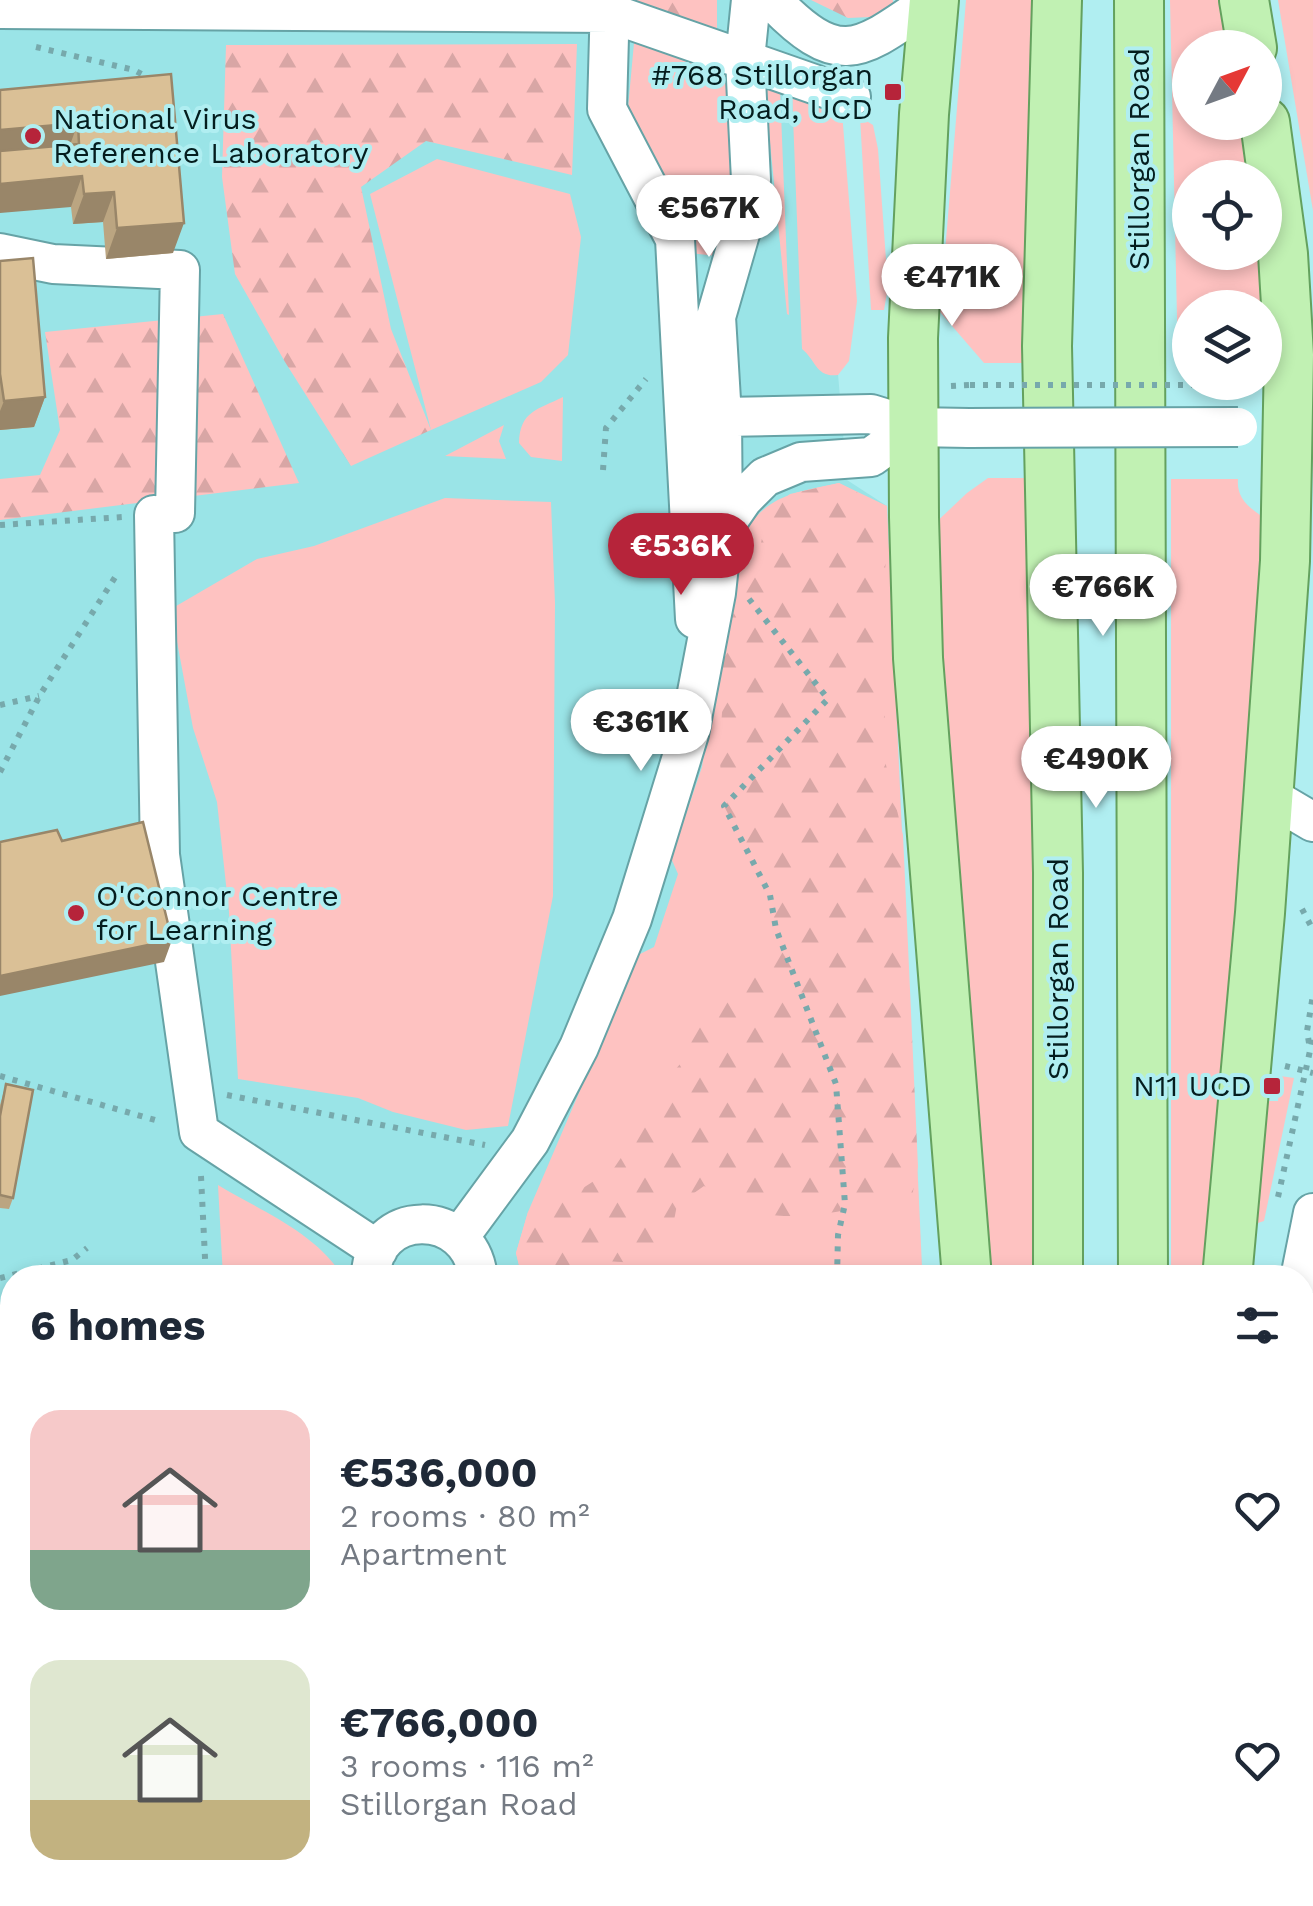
<!DOCTYPE html>
<html lang="en">
<head>
<meta charset="utf-8">
<style>
  :root { --surface:#fff; --page:#f2f2f3; --text:#1f2937; --muted:#747a83; --accent:#b6243a }
  body { margin:0; font-family:"Work Sans",sans-serif; background:var(--page); color:var(--text); height:100vh; display:flex; flex-direction:column; font-size:38px; white-space:nowrap }
  * { box-sizing:border-box; margin:0 }
  p { font-size:32px; color:var(--muted) }
  .icon { flex:none; width:55px; height:55px; fill:none; stroke:currentColor; stroke-width:2; stroke-linecap:round; stroke-linejoin:round }
  .map { position:relative; flex:1; overflow:hidden }
  .details { position:absolute; left:0px; top:1265px; width:1315px; height:642px; display:flex; flex-direction:column; background:var(--surface); border-radius:40px 40px 0 0; box-shadow:0 5px 15px #0003 }
  .details>* { flex:none }
  .needle { width:65px; rotate:49deg }
  .tools { position:absolute; left:1172px; top:30px; display:grid; gap:20px }
  .tools a { display:grid; place-items:center; width:110px; height:110px; border-radius:50%; background:var(--surface); box-shadow:0 5px 15px #0003; font-size:50px }
  .price { position:absolute; translate:-50% -85px; padding:0 22px; border-radius:35px; background:#fff; color:#222; font-size:32px; line-height:65px; filter:drop-shadow(0 2px 5px #0008) }
  .price::after { content:''; position:absolute; left:50%; top:60px; width:30px; height:22px; margin-left:-15px; background:inherit; clip-path:polygon(0 0,100% 0,50% 100%) }
  .price.selected { background:var(--accent); color:#fff }
  ul { padding:0; list-style:none }
  li { display:flex; align-items:center; gap:30px; height:250px; padding:0 30px }
  li span { display:grid; place-items:center; flex:none; width:280px; height:200px; border-radius:30px; color:#555 }
  li>.icon { margin-inline-start:auto }
  span .icon { width:120px; height:120px; fill:#fffc; stroke-width:1 }
  li b { font-size:42px }
  h2 { display:flex; justify-content:space-between; align-items:center; height:120px; padding:0 30px; font-size:42px }
  .map>svg:first-child { display:block }
</style>
</head>
<body>
<div class="map">
<svg width="1313" height="1906" viewBox="0 0 1313 1906">
  <defs>
    <pattern id="forest-firs" width="22" height="20" patternUnits="userSpaceOnUse" patternTransform="scale(2.5)"><rect width="22" height="20" fill="#fec2c1"/><path d="M5 1l3.5 6h-7zM16 11l3.5 6h-7z" fill="#d8a6a5"/></pattern>
  </defs>
  <rect width="100%" height="100%" fill="#b0eef1"/>
  <path fill="#9ae4e7" d="M 0,0 L 893,0 L 893,16 L 823,59 L 838,374 L 847,480 L 887,506 L 922,1277 L 12,1278 L 12,1895 L 958,1895 L 958,1906 L 0,1906 Z
    M 1313,1497 L 1313,1657 L 1303,1657 L 1305,1579 Z"/>
  <path fill="#fec2c1" d="M 966,0 L 1033,0 L 1036,363 L 984,363 L 940,312 Z
    M 1170,0 L 1228,0 L 1234,47 L 1190,48 L 1190,122 L 1243,123 L 1250,177 L 1190,178 L 1190,252 L 1260,253 L 1265,308 L 1190,308 L 1190,363 L 1178,363 Z
    M 1278,0 L 1313,0 L 1313,211 Z
    M 635,32 L 727,68 L 737,169 L 717,256 L 689,253 L 655,163 L 628,108 Z
    M 764,82 L 780,88 L 789,315 L 787,314 Z
    M 792,91 L 842,112 L 857,301 L 849,361 L 838,375 C 816,378 816,360 802,349 Z
    M 860,117 L 873,125 L 878,149 L 888,287 L 884,310 L 871,310 Z
    M 437,159 L 570,194 L 581,237 L 568,355 L 541,382 L 431,430 L 370,194 Z
    M 563,397 L 562,461 L 531,457 L 519,443 C 520,411 537,410 563,397 Z
    M 504,425 L 499,441 L 506,459 L 445,456 Z
    M 988,478 L 1039,478 L 1034,1277 L 985,1277 L 929,529 L 967,493 Z
    M 1171,479 L 1238,479 C 1236,501 1253,510 1270,522 L 1209,1277 L 1171,1278 Z
    M 839,483 L 887,506 L 922,1267 L 723,1278 L 522,1278 L 516,1253 L 528,1212 L 638,955 L 654,947 L 678,874 L 671,858 L 702,767 L 735,545 C 767,495 784,495 839,483 Z
    M 445,498 L 551,502 L 555,603 L 553,896 L 508,1126 L 466,1130 L 393,1112 L 358,1098 L 238,1079 L 229,912 L 217,802 L 193,728 L 171,609 L 257,559 L 314,546 Z
    M 1280,1076 L 1294,1078 L 1264,1221 L 1255,1224 L 1268,1101 L 1278,1101 Z
    M 218,1185 C 261,1211 317,1233 343,1277 L 223,1277 Z
    M 12,1719 L 12,1895 L 207,1895 L 206,1906 L 0,1906 L 0,1723 Z"/>
  <path fill="url(#forest-firs)" d="M 629,0 L 717,0 L 717,33 Z
    M 811,0 L 893,0 L 893,16 L 848,18 Z
    M 577,44 L 572,175 L 426,141 L 361,187 L 391,329 L 431,430 L 351,466 L 285,362 L 235,274 L 222,177 L 226,45 Z
    M 223,314 L 299,483 L 0,520 L 0,479 L 40,475 L 60,430 L 45,332 Z
    M 839,483 L 877,503 L 886,558 L 882,609 L 886,765 L 903,835 L 918,1167 L 912,1196 C 860,1206 808,1224 753,1212 C 737,1209 719,1195 704,1186 L 677,1205 L 669,1246 L 652,1264 L 590,1260 L 577,1277 L 522,1277 L 516,1253 L 528,1212 L 583,1188 L 614,1168 L 631,1143 L 646,1103 L 681,1063 L 686,1036 L 722,990 L 765,950 L 770,895 L 724,806 L 719,752 L 723,700 L 719,669 L 729,623 L 755,570 L 768,511 L 790,494 Z"/>
  <g fill="none" stroke-linecap="round" stroke-linejoin="round">
    <defs>
      <path id="minor" d="M 610,0 L 607,109 L 675,239 L 695,619
        M 772,0 C 841,72 860,50 933,0
        M 0,9 L 610,13 L 851,97
        M 0,253 L 53,264 L 180,270 L 175,513
        M 702,431 L 722,417 L 871,414 L 913,427 L 969,428
        M 154,515 L 160,855 L 199,1132 L 378,1250
        M 723,528 L 743,499 L 765,477 L 801,462 L 871,457 L 913,427
        M 1267,795 L 1313,822
        M 460,1236 L 530,1141 L 579,1047 L 632,919 L 689,734 L 716,593 L 723,528 L 722,417 L 716,317 L 746,213 L 751,180 L 745,59 L 751,0
        M 371,1278 C 370,1208 471,1205 478,1278
        M 1300,1278 L 1313,1213
        M 1302,1600 L 1313,1602
        M 0,1704 L 12,1700
        M 397,1895 L 399,1906
        M 233,1906 L 236,1895
        M 1260,1906 L 1260,1895"/>
      <path id="major" d="M 934,0 L 924,114 L 913,338 L 914,517 L 918,658 L 967,1278
        M 1057,0 L 1047,346 L 1058,873 L 1058,1278
        M 1139,0 L 1143,1278
        M 1244,0 L 1252,48
        M 1227,1278 L 1260,913 L 1285,561 L 1289,355 L 1283,254 L 1265,122
        M 1005,1895 L 1005,1906
        M 1053,1906 L 1053,1895
        M 1163,1906 L 1164,1895"/>
    </defs>
    <use href="#minor" stroke="#66a3a6" stroke-width="42"/>
    <use href="#major" stroke="#64a15e" stroke-width="52"/>
    <path stroke="#77a9ac" stroke-width="6" stroke-dasharray="5 8" stroke-linecap="butt" d="M 36,47 L 134,70 L 149,78
      M 951,386 L 970,385
      M 603,470 L 606,428 L 646,379
      M 0,525 L 123,517
      M 749,599 L 828,699 L 724,806 L 770,895 L 776,929 L 836,1084 L 845,1204 L 838,1235 L 837,1278
      M 0,705 L 39,696
      M 0,772 L 40,695 L 119,571
      M 1302,909 L 1313,930
      M 1309,1043 L 1307,1031 L 1313,995
      M 1285,1066 L 1313,1073
      M 0,1076 L 162,1122
      M 227,1095 L 485,1145
      M 201,1176 L 206,1278
      M 1278,1197 L 1313,1037
      M 0,1278 L 72,1260 L 87,1248
      M 0,1305 L 12,1311
      M 0,1548 L 12,1544
      M 0,1762 L 12,1815
      M 31,1895 L 34,1906
      M 134,1895 L 136,1906
      M 924,1895 L 924,1906"/>
    <use href="#minor" stroke="#fff" stroke-width="38"/>
    <use href="#major" stroke="#c1f1b3" stroke-width="48"/>
    <defs>
      <path id="minor-bridge" d="M 969,428 L 1238,427"/>
    </defs>
    <use href="#minor-bridge" stroke="#66a3a6" stroke-width="42" stroke-linecap="butt"/>
    <path stroke="#77a9ac" stroke-width="6" stroke-dasharray="5 8" stroke-linecap="butt" d="M 970,385 L 1238,385"/>
    <use href="#minor-bridge" stroke="#fff" stroke-width="38"/>
  </g>
  <path fill="#bba581" d="M 171,74 L 173,253 L 106,259 L 103,222 L 73,224 L 71,207 L 0,90 Z
    M 0,261 L 45,397 L 34,427 L 0,430 Z
    M 6,1084 L 13,1198 L 9,1209 L 0,1208 L 0,1105 Z
    M 12,1362 L 12,1532 L 0,1536 L 0,1406 Z
    M 295,1895 L 350,1895 L 350,1906 L 295,1906 Z"/>
  <path fill="#998669" d="M 78,123 L 67,153 L 0,159 L 0,130 Z
    M 82,176 L 71,207 L 0,213 L 0,184 Z
    M 114,192 L 103,222 L 73,224 L 84,194 Z
    M 184,223 L 173,253 L 106,259 L 117,228 Z
    M 45,397 L 34,427 L 0,430 L 0,411 L 4,401 Z
    M 172,940 L 164,962 L 0,996 L 0,976 Z
    M 12,1506 L 12,1532 L 0,1536 L 0,1510 Z
    M 1302,1679 L 1313,1679 L 1313,1685 L 1302,1685 Z"/>
  <path fill="#dac096" stroke="#998669" stroke-width="2.5" d="M 171,74 L 184,223 L 117,228 L 114,192 L 84,194 L 82,176 L 0,184 L 0,151 L 79,144 L 78,123 L 0,130 L 0,90 Z
    M 33,258 L 45,397 L 4,401 L 0,374 L 0,261 Z
    M 143,822 L 172,940 L 0,976 L 0,842 L 57,830 L 62,841 Z
    M 6,1084 L 33,1090 L 13,1198 L 0,1195 L 0,1116 Z
    M 12,1370 L 12,1506 L 0,1510 L 0,1420 Z
    M 1304,1651 L 1313,1651 L 1313,1679 L 1302,1679 Z
    M 299,1895 L 350,1895 L 350,1906 L 299,1906 Z"/>
  <g fill="#b6243a" stroke="#b0eef1" stroke-width="4">
    <rect x="883" y="82" width="20" height="20" rx="5"/>
    <circle cx="33" cy="136" r="10"/>
    <circle cx="76" cy="913" r="10"/>
    <rect x="1262" y="1076" width="20" height="20" rx="5"/>
  </g>
  <g text-anchor="middle" stroke-width="8" stroke-linejoin="round" paint-order="stroke">
    <g font-size="30" fill="#041d1e" stroke="#b0eef1" text-anchor="end">
      <text x="873" y="85">#768 Stillorgan<tspan x="873" dy="34">Road, UCD</tspan></text>
      <text x="53" y="129" text-anchor="start">National Virus<tspan x="53" dy="34">Reference Laboratory</tspan></text>
      <text x="96" y="906" text-anchor="start">O'Connor Centre<tspan x="96" dy="34">for Learning</tspan></text>
      <text x="1252" y="1096">N11 UCD</text>
    </g>
    <g font-size="30" fill="#041d1e" stroke="#b0eef1">
      <text transform="translate(1139 159) rotate(-90)" y="10">Stillorgan Road</text>
      <text transform="translate(1058 969) rotate(-90)" y="10">Stillorgan Road</text>
    </g>
  </g>
</svg>
<div class="tools">
<a><svg class="needle" viewBox="-14 -14 28 28"><path d="M0-13l5 13h-10z" fill="#e53935"/><path d="M0 13l5-13h-10z" fill="#747a83"/></svg></a>
<a><svg class="icon" aria-label="locate" viewBox="0 0 24 24"><circle cx="12" cy="12" r="6"/><path d="M12 2v4M12 18v4M2 12h4M18 12h4"/></svg></a>
<a><svg class="icon" aria-label="layers" viewBox="0 0 24 24"><path d="M12 4l9 5-9 5-9-5zM3 14l9 5 9-5"/></svg></a>
</div>
<b class="price" style="left:709px;top:260px">€567K</b>
<b class="price" style="left:952px;top:329px">€471K</b>
<b class="price selected" style="left:681px;top:598px">€536K</b>
<b class="price" style="left:1103px;top:639px">€766K</b>
<b class="price" style="left:641px;top:774px">€361K</b>
<b class="price" style="left:1096px;top:811px">€490K</b>
<section class="details">
<h2>6 homes<svg class="icon" aria-label="filters" viewBox="0 0 24 24"><path d="M4 7h16M4 17h16"/><circle cx="9" cy="7" r="2"/><circle cx="15" cy="17" r="2"/></svg></h2>
<ul>
<li><span style="background:linear-gradient(#f6c9c9 70%,#7fa58c 0)"><svg class="icon" aria-label="home" viewBox="0 0 24 24"><path d="M3 11l9-7 9 7M6 9v11h12V9"/></svg></span><div><b>€536,000</b><p>2 rooms · 80 m²</p><p>Apartment</p></div><svg class="icon" aria-label="heart" viewBox="0 0 24 24"><path d="M12 20l-8-8c-3-5 5-10 8-4 3-6 11-1 8 4z"/></svg></li>
<li><span style="background:linear-gradient(#dfe7d0 70%,#c2b280 0)"><svg class="icon" aria-label="home" viewBox="0 0 24 24"><path d="M3 11l9-7 9 7M6 9v11h12V9"/></svg></span><div><b>€766,000</b><p>3 rooms · 116 m²</p><p>Stillorgan Road</p></div><svg class="icon" aria-label="heart" viewBox="0 0 24 24"><path d="M12 20l-8-8c-3-5 5-10 8-4 3-6 11-1 8 4z"/></svg></li>
</ul>
</section>
</div>
</body>
</html>
